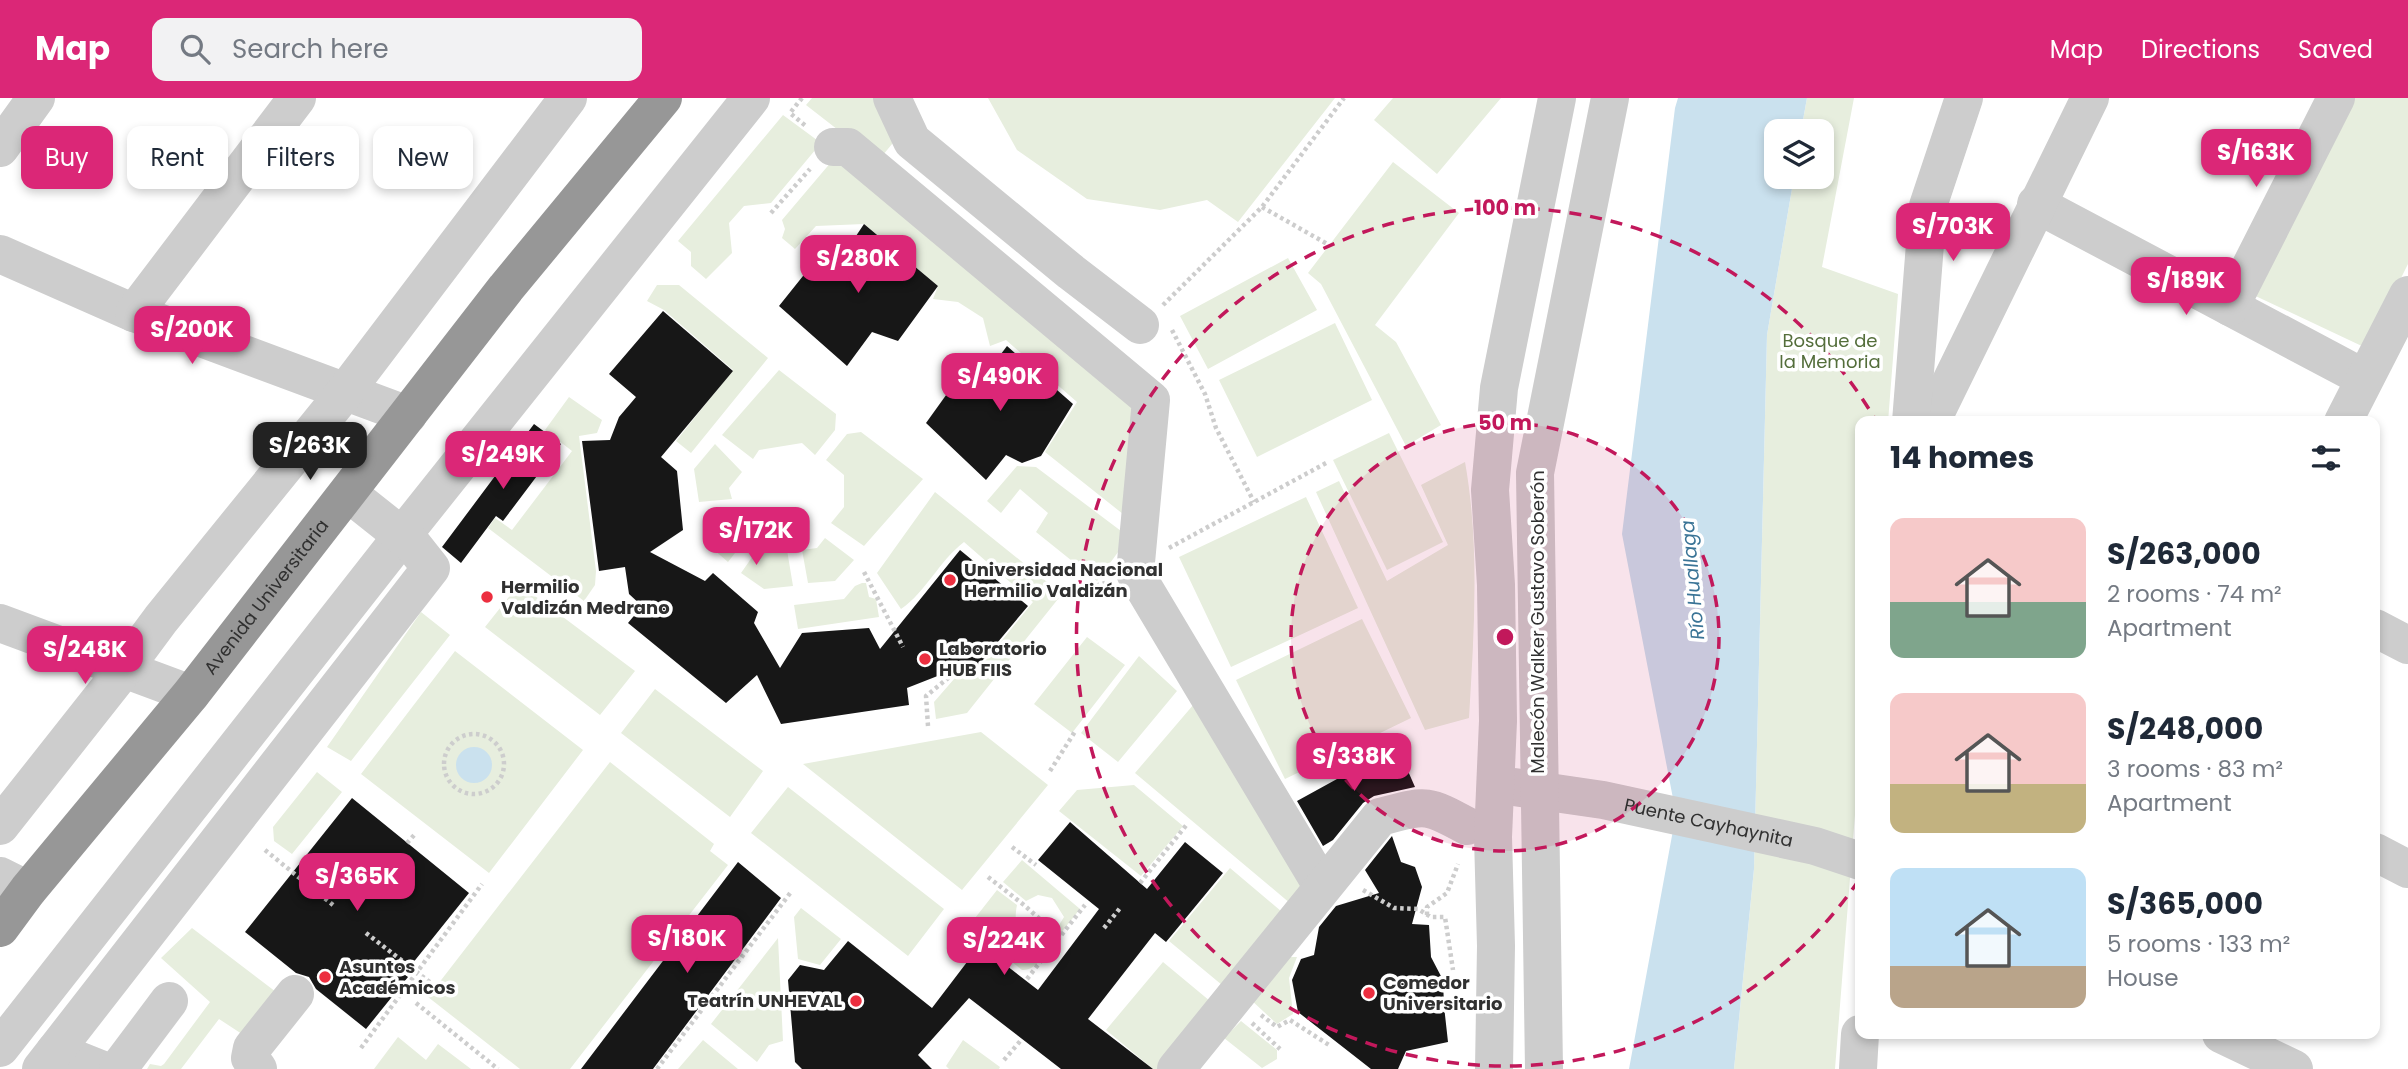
<!DOCTYPE html>
<html lang="en">
<head>
<meta charset="utf-8">
<style>
  :root { --surface:#fff; --page:#f2f2f3; --text:#1f2937; --muted:#747a83; --accent:#db2777 }
  body { margin:0; font-family:Poppins,sans-serif; background:var(--page); color:var(--text); height:100vh; display:flex; flex-direction:column; font-size:26px; white-space:nowrap }
  * { box-sizing:border-box; margin:0 }
  p { font-size:23px; color:var(--muted) }
  .icon { flex:none; width:38px; height:38px; fill:none; stroke:currentColor; stroke-width:2; stroke-linecap:round; stroke-linejoin:round }
  .map { position:relative; flex:1; overflow:hidden }
  .details { position:absolute; left:1855px; top:318px; width:525px; height:623px; display:flex; flex-direction:column; background:var(--surface); border-radius:14px; box-shadow:0 4px 10px #0003 }
  .details>* { flex:none }
  .top-card { position:absolute; left:21px; top:28px; width:665px; height:63px; display:flex; gap:14px }
  .controls { position:absolute; left:1764px; top:21px; display:grid; gap:14px }
  .controls a { display:grid; place-items:center; width:70px; height:70px; border-radius:14px; background:var(--surface); box-shadow:0 4px 10px #0003; font-size:35px }
  .price { position:absolute; translate:-50% -60px; padding:0 16px; border-radius:14px; background:var(--accent); color:#fff; font-size:23px; line-height:46px; filter:drop-shadow(0 2px 4px #0008) }
  .price::after { content:''; position:absolute; left:50%; top:42px; width:21px; height:16px; margin-left:-10px; background:inherit; clip-path:polygon(0 0,100% 0,50% 100%) }
  .price.active { background:#222; color:#fff }
  ul { padding:0; list-style:none }
  li { display:flex; align-items:center; gap:21px; height:175px; padding:0 35px }
  li span { display:grid; place-items:center; flex:none; width:196px; height:140px; border-radius:14px; color:#555 }
  li>.icon { margin-inline-start:auto }
  span .icon { width:84px; height:84px; fill:#fffc; stroke-width:1 }
  li b { font-size:30px }
  h2 { display:flex; justify-content:space-between; align-items:center; height:84px; padding:0 35px; font-size:30px }
  .chip { padding:0 24px; border-radius:14px; background:var(--surface); box-shadow:0 4px 10px #0003; font-size:24px; line-height:63px }
  .chip.active { background:var(--accent); color:#fff }
  header { display:flex; align-items:center; gap:42px; box-sizing:border-box; height:98px; padding:0 35px; background:var(--accent); color:#fff }
  header strong { font-size:33px }
  nav { display:flex; gap:38px; margin-inline-start:auto; font-size:24px }
  .search { width:490px; height:63px; background:var(--page); display:flex; align-items:center; gap:18px; box-sizing:border-box; padding:0 24px; border-radius:14px; color:var(--muted); font-size:26px }
  .map>svg:first-child { display:block }
</style>
</head>
<body>
<header>
<strong>Map</strong>
<div class="search"><svg class="icon" aria-label="search" viewBox="0 0 24 24"><circle cx="10" cy="10" r="6"/><path d="M15 15l6 6"/></svg>Search here</div>
<nav><a>Map</a><a>Directions</a><a>Saved</a></nav>
</header>
<div class="map">
<svg width="2408" height="971" viewBox="0 0 2408 971">
  <rect width="100%" height="100%" fill="#fff"/>
  <path fill="#e7eede" d="M 812,0 L 881,0 L 897,40 L 878,63 L 806,7 Z
    M 988,0 L 1335,0 L 1238,124 L 1207,102 L 1160,112 L 1087,101 L 1017,52 Z
    M 1393,0 L 1501,0 L 1437,76 L 1374,22 Z
    M 1807,0 L 1854,0 L 1822,169 L 1898,196 L 1888,324 L 1860,324 L 1860,653 L 1835,971 L 1734,971 L 1754,771 L 1767,237 L 1794,79 L 1822,79 L 1822,33 L 1801,33 Z
    M 2349,0 L 2408,0 L 2408,166 L 2366,250 L 2247,194 Z
    M 783,17 L 821,45 L 771,105 L 744,108 L 729,125 L 732,155 L 706,181 L 691,168 L 691,154 L 678,143 Z
    M 846,61 L 1143,305 L 1133,424 L 1045,354 L 1077,304 L 1006,242 L 990,248 L 983,220 L 958,204 L 933,201 L 938,188 L 864,126 L 816,128 L 795,151 L 782,140 L 785,131 L 782,122 L 832,63 Z
    M 1393,64 L 1459,115 L 1375,227 L 1396,244 L 1441,327 L 1406,348 L 1321,186 L 1308,175 Z
    M 1288,160 L 1317,212 L 1208,271 L 1180,218 Z
    M 657,187 L 679,187 L 768,260 L 691,355 L 676,343 L 733,272 L 664,212 L 647,203 Z
    M 1335,225 L 1372,302 L 1257,359 L 1219,282 Z
    M 779,272 L 836,316 L 835,332 L 815,357 L 802,345 L 759,352 L 753,361 L 722,337 Z
    M 569,299 L 602,322 L 597,335 L 579,338 L 596,473 L 595,487 L 584,503 L 488,430 L 495,420 L 512,432 L 572,353 L 545,332 Z
    M 861,334 L 923,381 L 864,448 L 831,425 L 844,409 L 844,377 L 826,362 L 847,336 Z
    M 1389,335 L 1443,444 L 1387,472 L 1333,362 Z
    M 715,346 L 742,374 L 729,390 L 732,401 L 699,404 L 694,371 Z
    M 1465,364 C 1480,448 1474,535 1469,620 L 1425,632 L 1316,394 L 1339,383 L 1387,483 L 1448,447 L 1421,387 Z
    M 1017,368 L 1036,369 L 1129,439 L 1097,483 L 1036,434 L 1048,415 L 1020,391 L 1001,415 L 987,403 Z
    M 935,394 L 1062,496 L 967,615 L 936,621 L 934,604 L 961,573 L 973,578 L 1033,504 L 964,444 C 939,463 926,494 901,511 L 877,475 Z
    M 1306,399 L 1358,510 L 1231,569 L 1179,459 Z
    M 732,415 L 735,427 L 749,437 L 728,464 L 705,444 L 704,418 Z
    M 825,440 L 854,462 L 835,483 L 808,485 L 802,452 L 817,450 Z
    M 762,445 L 774,453 L 787,452 L 793,488 L 764,491 L 741,475 Z
    M 862,485 L 866,485 L 869,499 L 876,501 L 879,519 L 798,531 L 794,507 L 844,501 L 855,488 Z
    M 519,486 L 635,573 L 600,617 L 485,529 Z
    M 421,514 L 450,537 L 351,663 L 327,649 Z
    M 1362,521 L 1411,620 L 1285,681 L 1236,582 Z
    M 1087,539 L 1125,567 L 1072,635 L 1034,606 Z
    M 455,553 L 583,652 L 489,775 L 361,676 Z
    M 1139,558 L 1177,593 L 1118,664 L 1081,635 Z
    M 655,591 L 763,673 L 730,719 L 621,635 Z
    M 1194,606 L 1303,787 L 1291,806 L 1135,675 Z
    M 981,634 L 1048,687 L 962,792 L 803,666 Z
    M 610,664 L 714,746 L 710,753 L 728,767 L 570,971 L 520,971 L 428,899 Z
    M 317,674 L 342,694 L 292,756 L 274,743 L 273,729 Z
    M 1134,687 L 1183,728 L 1141,778 L 1059,713 L 1077,692 Z
    M 788,689 L 944,811 L 908,858 L 751,735 Z
    M 1022,762 L 1080,811 L 1060,836 L 1056,832 L 1064,819 L 1052,800 L 1038,797 L 1026,803 L 1003,784 Z
    M 1230,770 L 1288,819 L 1228,892 L 1169,843 Z
    M 997,792 L 1017,807 C 1013,827 1018,839 1037,847 L 1051,839 L 1055,842 C 1047,853 1037,873 1022,872 L 968,829 Z
    M 801,810 L 841,841 L 820,867 L 798,861 L 794,819 Z
    M 192,830 L 280,897 L 245,938 L 219,921 L 181,971 L 147,971 L 150,966 L 161,968 L 164,966 L 210,904 L 161,860 Z
    M 778,840 L 783,943 L 769,947 L 757,964 L 711,926 Z
    M 1282,859 L 1297,859 L 1289,880 L 1293,916 L 1277,926 L 1250,901 Z
    M 1163,864 L 1216,908 L 1164,971 L 1153,971 L 1106,932 Z
    M 1241,923 L 1277,952 L 1277,961 L 1262,970 L 1224,940 Z
    M 398,939 L 426,962 L 438,946 L 471,971 L 374,971 Z
    M 703,942 L 738,971 L 678,971 Z
    M 963,942 L 1000,969 L 999,971 L 949,971 L 946,968 Z"/>
  <path fill="#cae1ee" d="M 1678,0 L 1807,0 L 1801,33 L 1776,33 L 1776,79 L 1794,79 L 1767,237 L 1754,771 L 1734,971 L 1629,971 L 1676,716 L 1622,436 L 1675,10 Z
    M456 667a18 18 0 1 1 36 0a18 18 0 1 1-36 0Z"/>
  <path fill="#171717" d="M 864,126 L 938,188 L 898,243 L 872,234 L 847,268 L 779,208 L 827,148 L 842,159 Z
    M 663,213 L 733,273 L 661,359 L 677,373 L 683,432 L 650,454 L 705,483 L 713,475 L 758,514 L 754,525 L 780,570 L 802,535 L 869,530 L 880,551 L 960,452 L 1028,508 L 972,575 L 963,568 L 907,590 L 909,607 L 781,626 L 757,577 L 726,605 L 628,525 L 642,508 L 629,496 L 625,469 L 599,473 L 582,343 L 610,342 L 619,319 L 636,299 L 609,276 Z
    M 1007,248 L 1073,306 L 1041,358 L 1022,365 L 1006,357 L 986,382 L 926,325 L 972,261 L 989,272 Z
    M 534,326 L 561,346 L 503,423 L 496,418 L 461,465 L 442,449 Z
    M 1397,648 L 1415,689 L 1374,698 L 1363,705 L 1333,742 L 1323,748 L 1297,703 Z
    M 352,700 L 469,795 L 404,876 L 408,879 L 366,931 L 316,891 L 309,879 L 296,875 L 245,834 Z
    M 1070,724 L 1147,791 L 1185,744 L 1223,775 L 1166,844 L 1155,835 L 1088,921 L 1153,971 L 1061,971 L 969,900 L 918,957 L 932,971 L 802,971 L 795,964 L 788,882 L 800,867 L 824,872 L 848,843 L 932,910 L 980,847 L 1038,892 L 1099,811 L 1038,762 Z
    M 1392,738 L 1401,764 L 1415,769 L 1422,789 L 1412,826 L 1429,827 L 1431,859 L 1443,882 L 1444,908 L 1448,944 L 1406,953 L 1398,971 L 1371,971 L 1298,914 L 1292,882 L 1301,861 L 1314,857 L 1319,829 L 1336,808 L 1379,795 L 1365,772 Z
    M 738,764 L 781,800 L 653,971 L 581,971 Z"/>
  <g fill="none" stroke-linecap="round" stroke-linejoin="round">
    <path stroke="#cdcdcd" stroke-width="4.5" stroke-dasharray="3.5 3.5" stroke-linecap="butt" d="M 802,0 L 790,15 L 807,29
      M 1262,109 L 1329,147
      M 771,115 L 810,71
      M 1163,207 L 1262,109 L 1344,0
      M 1172,232 L 1205,296 L 1216,330 L 1254,404
      M 1169,450 L 1328,364
      M 864,474 L 903,549
      M 1076,494 L 1105,485
      M 928,628 L 926,598 L 963,568
      M444 666a30 30 0 1 1 60 0a30 30 0 1 1-60 0Z
      M 1050,673 L 1076,632
      M 407,745 L 416,735
      M 1012,749 L 1036,767
      M 265,752 L 333,807
      M 988,779 L 1024,807 L 1060,839
      M 1140,785 L 1188,725
      M 1363,792 L 1394,810 L 1418,811 L 1431,819 L 1445,819 L 1453,872
      M 1427,817 L 1427,809 L 1447,795 L 1458,766
      M 953,823 L 982,844
      M 1104,830 L 1121,809
      M 366,835 L 431,885
      M 1027,881 L 1085,807
      M 416,905 L 498,971
      M 1261,917 L 1277,929 L 1290,922 L 1329,947
      M 1252,925 L 1280,951
      M 361,950 L 482,786
      M 1004,962 L 1022,941
      M 657,971 L 791,794"/>
    <g stroke="#cdcdcd" stroke-width="38">
      <path d="M 892,0 L 912,43 L 1071,174 L 1140,227"/>
      <path d="M 833,49 L 848,49 L 1151,302 L 1135,475 L 1322,788"/>
      <path d="M 0,50 L 36,0"/>
      <path d="M 2036,106 L 2364,280"/>
      <path d="M 0,156 L 134,215 L 408,317"/>
      <path d="M 2230,209 L 2336,0"/>
      <path d="M 134,215 L 297,0"/>
      <path d="M 1938,310 L 2090,0"/>
      <path d="M 1911,324 L 1928,108 L 1964,0"/>
      <path d="M 2343,324 L 2408,197"/>
      <path d="M 0,525 L 191,596"/>
      <path d="M 2375,530 L 2408,547"/>
      <path id="s1" d="M 1514,689 L 1603,702 L 1815,748 L 1860,763"/>
      <path d="M 0,728 L 124,571 L 161,521 L 345,294 L 568,0"/>
      <path d="M 2375,754 L 2408,771"/>
      <path d="M 0,778 L 28,792"/>
      <path d="M 2221,936 L 2294,971"/>
      <path d="M 0,950 L 402,438 L 751,0"/>
      <path d="M 55,953 L 100,971"/>
      <path d="M 41,971 L 431,470 L 412,446 L 348,395"/>
      <path d="M 118,971 L 169,903"/>
      <path d="M 258,971 L 250,960 L 252,950 L 295,896"/>
      <path d="M 1176,971 L 1380,719 C 1426,707 1425,705 1467,728"/>
      <path d="M 1494,971 L 1496,848 L 1493,739 L 1498,623 L 1496,487 L 1490,392 L 1499,290 L 1557,0"/>
      <path d="M 1544,971 L 1535,375 L 1610,0"/>
      <path d="M 1858,971 L 1860,936"/>
    </g>
    <path stroke="#979797" stroke-width="38" id="s2" d="M 0,830 L 28,792 L 191,596 L 506,190 L 663,0"/>
  </g>
  <circle cx="1505" cy="539" r="214" fill="#c2185b" fill-opacity=".12"/>
  <g fill="none" stroke="#c2185b" stroke-width="3.5" stroke-dasharray="12 9">
    <circle cx="1505" cy="539" r="214"/>
    <path d="M1859 782A429 429 0 1 1 1875 321"/>
  </g>
  <g fill="#ec2e3f" stroke="#fff" stroke-width="2.5">
    <circle cx="950" cy="482" r="7"/>
    <circle cx="487" cy="499" r="7"/>
    <circle cx="925" cy="561" r="7"/>
    <circle cx="325" cy="879" r="7"/>
    <circle cx="1369" cy="895" r="7"/>
    <circle cx="856" cy="903" r="7"/>
  </g>
  <g text-anchor="middle" stroke-width="7" stroke-linejoin="round" paint-order="stroke">
    <g font-size="18" fill="#546e3b" stroke="#fff">
      <text x="1830" y="249">Bosque de<tspan x="1830" dy="21">la Memoria</tspan></text>
    </g>
    <g font-size="18" font-weight="bold" fill="#303030" stroke="#fff" text-anchor="start">
      <text x="964" y="478">Universidad Nacional<tspan x="964" dy="21">Hermilio Valdizán</tspan></text>
      <text x="501" y="495">Hermilio<tspan x="501" dy="21">Valdizán Medrano</tspan></text>
      <text x="939" y="557">Laboratorio<tspan x="939" dy="21">HUB FIIS</tspan></text>
      <text x="339" y="875">Asuntos<tspan x="339" dy="21">Académicos</tspan></text>
      <text x="1383" y="891">Comedor<tspan x="1383" dy="21">Universitario</tspan></text>
      <text x="842" y="909" text-anchor="end">Teatrín UNHEVAL</text>
    </g>
    <g font-size="18" fill="#303030" stroke="#fff">
      <text dy="6" stroke="none"><textPath href="#s2" startOffset="425">Avenida Universitaria</textPath></text>
      <text transform="translate(1538 524) rotate(-90)" y="6">Malecón Walker Gustavo Soberón</text>
      <text dy="6" stroke="none"><textPath href="#s1" startOffset="198">Puente Cayhaynita</textPath></text>
    </g>
    <g font-size="19" font-style="italic" fill="#3a7496" stroke="#fff">
      <text transform="translate(1692 482) rotate(-95)" y="7">Río Huallaga</text>
    </g>
  </g>
  <circle cx="1505" cy="539" r="10" fill="#c2185b" stroke="#fff" stroke-width="3.5"/>
  <g font-size="21" text-anchor="middle" font-weight="bold" fill="#c2185b" stroke="#fff" stroke-width="7" stroke-linejoin="round" paint-order="stroke">
    <text x="1505" y="117">100 m</text>
    <text x="1505" y="332">50 m</text>
  </g>
</svg>
<div class="controls">
<a><svg class="icon" aria-label="layers" viewBox="0 0 24 24"><path d="M12 4l9 5-9 5-9-5zM3 14l9 5 9-5"/></svg></a>
</div>
<b class="price" style="left:2256px;top:91px">S/163K</b>
<b class="price" style="left:1953px;top:165px">S/703K</b>
<b class="price" style="left:858px;top:197px">S/280K</b>
<b class="price" style="left:2186px;top:219px">S/189K</b>
<b class="price" style="left:192px;top:268px">S/200K</b>
<b class="price" style="left:1000px;top:315px">S/490K</b>
<b class="price active" style="left:310px;top:384px">S/263K</b>
<b class="price" style="left:503px;top:393px">S/249K</b>
<b class="price" style="left:756px;top:469px">S/172K</b>
<b class="price" style="left:85px;top:588px">S/248K</b>
<b class="price" style="left:1354px;top:695px">S/338K</b>
<b class="price" style="left:357px;top:815px">S/365K</b>
<b class="price" style="left:687px;top:877px">S/180K</b>
<b class="price" style="left:1004px;top:879px">S/224K</b>
<div class="top-card">
<a class="chip active">Buy</a>
<a class="chip">Rent</a>
<a class="chip">Filters</a>
<a class="chip">New</a>
</div>
<section class="details">
<h2>14 homes<svg class="icon" aria-label="filters" viewBox="0 0 24 24"><path d="M4 7h16M4 17h16"/><circle cx="9" cy="7" r="2"/><circle cx="15" cy="17" r="2"/></svg></h2>
<ul>
<li><span style="background:linear-gradient(#f6c9c9 60%,#7fa58c 0)"><svg class="icon" aria-label="home" viewBox="0 0 24 24"><path d="M3 11l9-7 9 7M6 9v11h12V9"/></svg></span><div><b>S/263,000</b><p>2 rooms · 74 m²</p><p>Apartment</p></div></li>
<li><span style="background:linear-gradient(#f6c9c9 65%,#c2b280 0)"><svg class="icon" aria-label="home" viewBox="0 0 24 24"><path d="M3 11l9-7 9 7M6 9v11h12V9"/></svg></span><div><b>S/248,000</b><p>3 rooms · 83 m²</p><p>Apartment</p></div></li>
<li><span style="background:linear-gradient(#bfe0f5 70%,#b9a48a 0)"><svg class="icon" aria-label="home" viewBox="0 0 24 24"><path d="M3 11l9-7 9 7M6 9v11h12V9"/></svg></span><div><b>S/365,000</b><p>5 rooms · 133 m²</p><p>House</p></div></li>
</ul>
</section>
</div>
</body>
</html>
